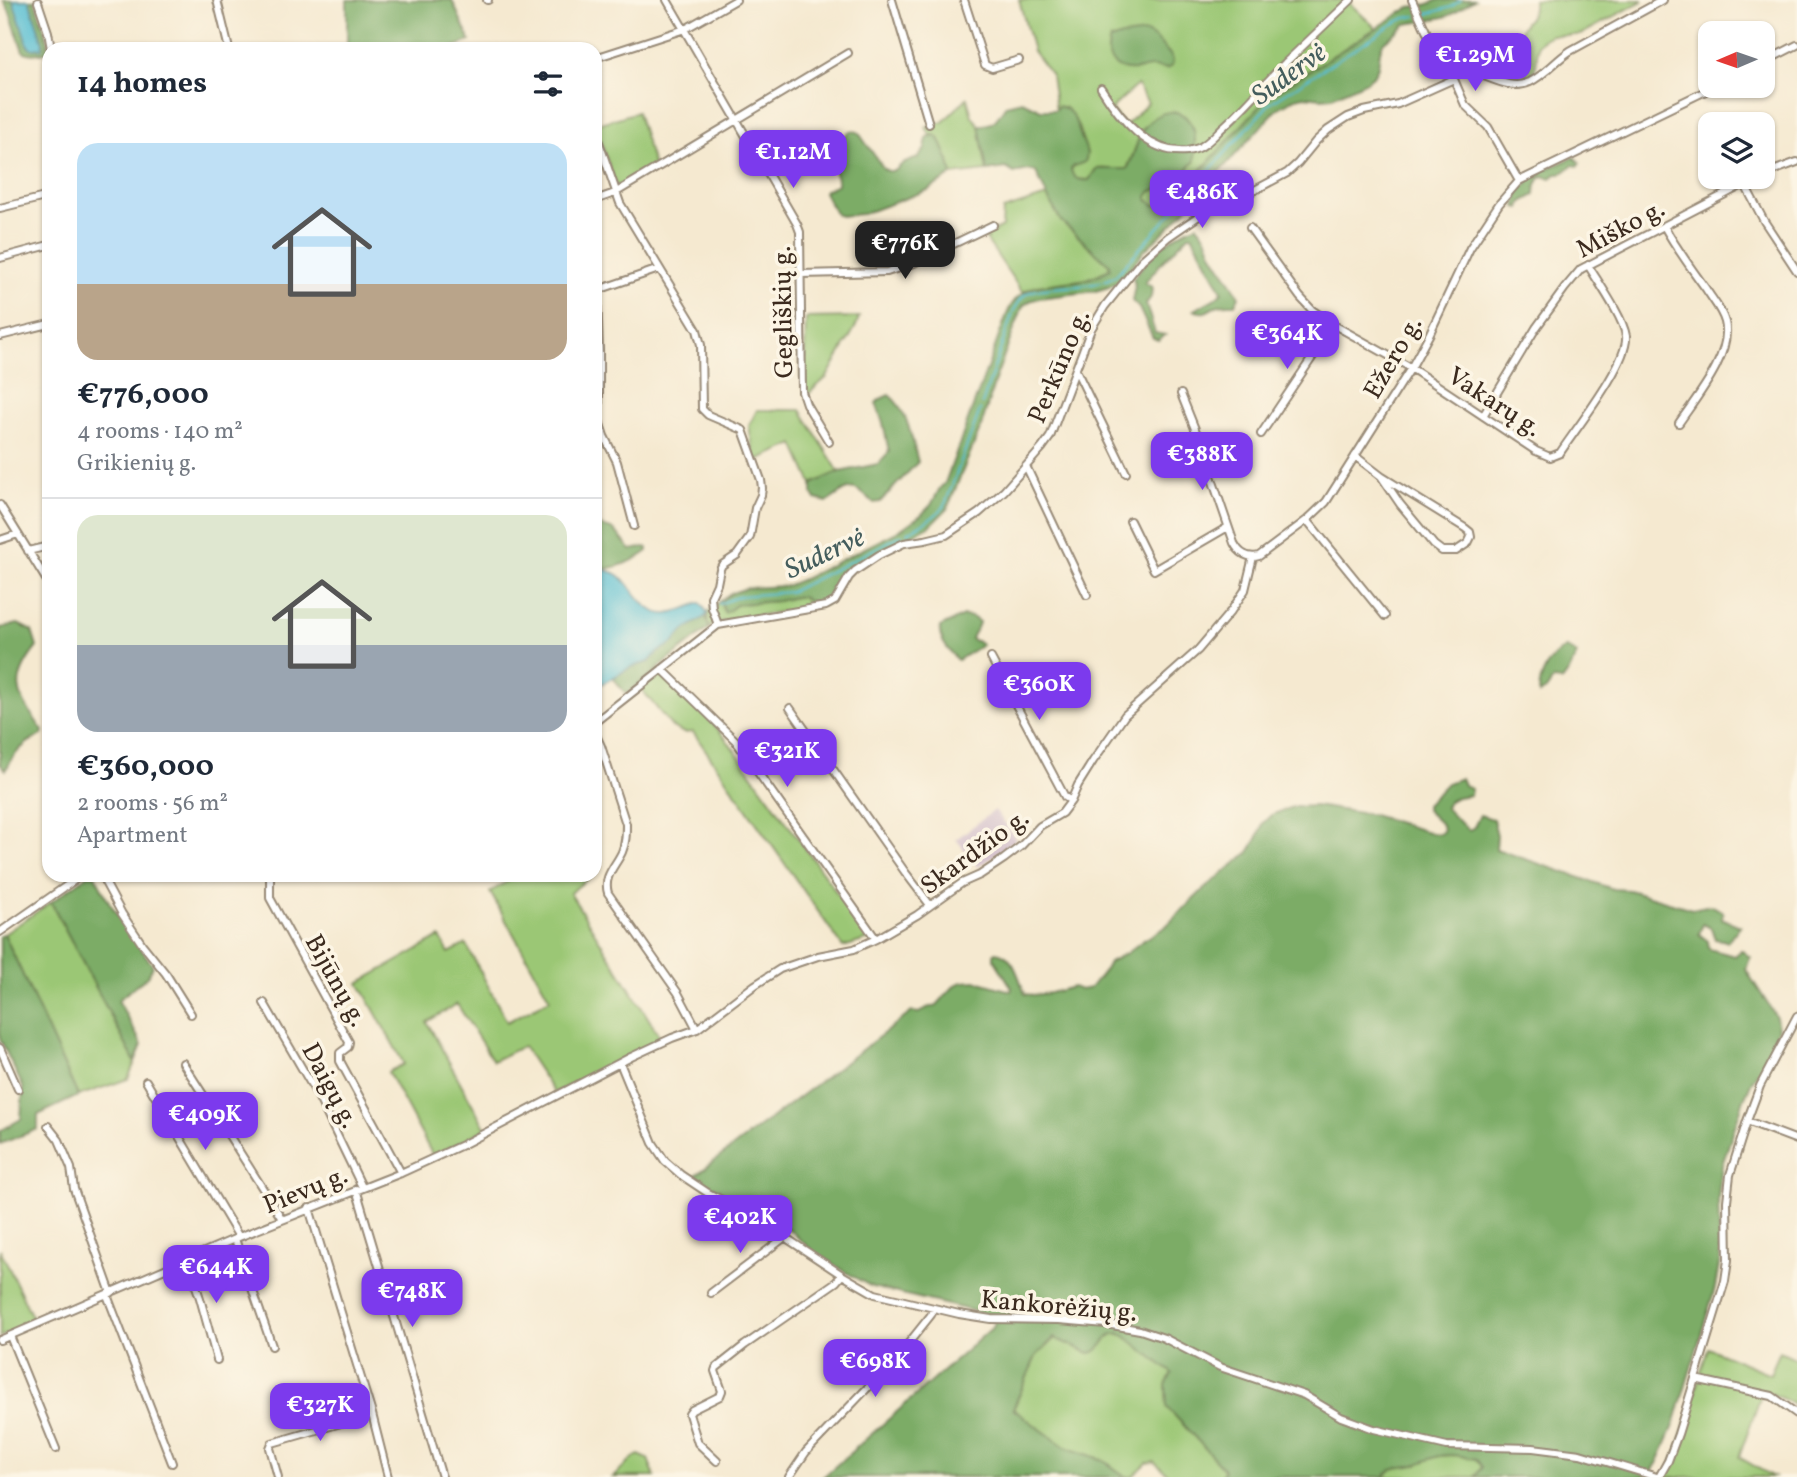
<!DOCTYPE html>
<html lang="en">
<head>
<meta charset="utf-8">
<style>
  :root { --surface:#fff; --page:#f2f2f3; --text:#1f2937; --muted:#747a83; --line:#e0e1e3; --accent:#7c3aed }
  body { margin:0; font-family:Vollkorn,serif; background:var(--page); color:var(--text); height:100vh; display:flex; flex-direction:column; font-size:26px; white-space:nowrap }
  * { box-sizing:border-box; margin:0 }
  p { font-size:23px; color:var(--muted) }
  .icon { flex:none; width:38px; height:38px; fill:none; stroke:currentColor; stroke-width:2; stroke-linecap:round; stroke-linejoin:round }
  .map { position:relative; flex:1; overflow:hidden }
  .drawer { position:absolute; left:42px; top:42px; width:560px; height:840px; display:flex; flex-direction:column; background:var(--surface); border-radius:21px; box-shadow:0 2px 5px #0004 }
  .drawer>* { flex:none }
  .needle { width:46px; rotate:268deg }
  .buttons { position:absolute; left:1698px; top:21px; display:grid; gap:14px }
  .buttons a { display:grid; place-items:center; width:77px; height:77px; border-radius:14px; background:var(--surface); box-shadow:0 2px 5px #0004; font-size:35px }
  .price { position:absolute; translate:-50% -60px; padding:0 16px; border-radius:14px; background:var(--accent); color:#fff; font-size:23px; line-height:46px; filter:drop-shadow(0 2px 4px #0008) }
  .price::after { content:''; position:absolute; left:50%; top:42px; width:21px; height:16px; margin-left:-10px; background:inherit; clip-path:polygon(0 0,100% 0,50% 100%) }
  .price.selected { background:#222; color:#fff }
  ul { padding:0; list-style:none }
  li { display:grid; align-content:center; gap:14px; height:371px; padding:0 35px }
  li+li { border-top:2px solid var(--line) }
  li span { display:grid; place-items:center; height:217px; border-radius:21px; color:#555 }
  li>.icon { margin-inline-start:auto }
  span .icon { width:126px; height:126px; fill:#fffc; stroke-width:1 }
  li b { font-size:30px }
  h2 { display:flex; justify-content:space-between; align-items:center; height:84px; padding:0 35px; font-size:30px }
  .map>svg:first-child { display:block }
</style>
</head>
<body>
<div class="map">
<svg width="1797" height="1477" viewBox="0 0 1797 1477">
  <rect width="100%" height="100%" fill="#fcf5e5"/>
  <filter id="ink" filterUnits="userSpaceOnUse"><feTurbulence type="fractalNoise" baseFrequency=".0143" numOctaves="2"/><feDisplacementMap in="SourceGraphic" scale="14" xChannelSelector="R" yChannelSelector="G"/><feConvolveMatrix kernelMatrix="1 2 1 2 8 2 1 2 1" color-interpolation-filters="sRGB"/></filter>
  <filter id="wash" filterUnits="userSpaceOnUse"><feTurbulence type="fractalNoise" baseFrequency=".00686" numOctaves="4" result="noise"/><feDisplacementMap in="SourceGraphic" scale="28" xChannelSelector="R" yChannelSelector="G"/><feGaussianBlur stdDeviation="1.57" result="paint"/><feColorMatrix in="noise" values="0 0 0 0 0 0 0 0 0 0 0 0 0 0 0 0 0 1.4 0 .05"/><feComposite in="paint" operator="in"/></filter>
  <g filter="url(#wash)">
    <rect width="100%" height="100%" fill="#f5e9d0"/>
    <path fill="#d1bdcb" d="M 995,810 L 1016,839 L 978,867 L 956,839 Z"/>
    <path fill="#9bc774" stroke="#6b7849" stroke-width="2" fill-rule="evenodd" d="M 1019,0 L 1346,0 L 1376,28 L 1268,97 L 1173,201 C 1163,208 1157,208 1148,200 L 1147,195 L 1151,191 L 1174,184 L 1195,161 L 1194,129 L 1185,116 L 1143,129 L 1127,169 C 1117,171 1106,167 1096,169 L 1089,180 L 1076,179 L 1072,174 L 1071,169 L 1087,153 C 1080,135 1079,120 1064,107 L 1056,110 L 1051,75 L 1033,51 ZM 1137,85 L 1148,103 L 1125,126 L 1111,109 Z
      M 1533,0 L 1644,0 L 1580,35 L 1551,35 L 1542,40 L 1538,45 L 1536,66 L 1533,72 L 1527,76 C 1519,68 1515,42 1520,31 C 1526,17 1535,18 1533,0 Z
      M 967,98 L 972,116 L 979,125 L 987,171 L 952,175 L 949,161 L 935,135 L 930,135 L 926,127 L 943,122 Z
      M 637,112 L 654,168 L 618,187 L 616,186 L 595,125 Z
      M 1047,196 L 1061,221 L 1109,264 L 1110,269 L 1087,279 L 1037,286 L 1022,292 L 984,236 L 1002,227 L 1003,210 Z
      M 859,317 L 856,326 L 827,377 L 806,396 L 804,380 L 806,318 Z
      M 757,410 L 801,410 L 839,472 L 812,484 L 794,444 L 755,461 L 749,426 Z
      M 795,597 L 801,597 L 818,606 L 728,620 L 714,624 L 709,628 C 705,611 708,612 720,601 L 725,613 L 738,604 L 778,601 Z
      M 658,668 L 718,729 L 739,756 L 870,939 L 843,947 L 693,732 L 684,733 L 672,727 L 638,685 Z
      M 518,875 L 592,875 L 570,893 L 662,1040 L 554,1093 L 523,1046 L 493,1061 L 457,1004 L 427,1022 L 486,1129 L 433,1156 L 388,1072 L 404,1064 L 359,983 L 440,937 L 449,953 L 466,944 L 507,1022 L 550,999 L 490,892 Z
      M 51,902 L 135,1062 L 128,1079 L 78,1096 L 4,934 Z
      M 0,1249 L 35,1323 L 0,1337 Z
      M 1114,1333 L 1125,1335 L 1173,1373 L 1166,1385 L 1167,1407 L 1223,1468 L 1224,1471 L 1221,1477 L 1172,1477 L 1154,1462 L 1147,1463 L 1132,1477 L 1123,1476 L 1103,1460 L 1065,1447 L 1013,1410 L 1036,1356 L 1055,1338 L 1089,1353 C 1101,1352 1103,1338 1114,1333 Z
      M 1708,1348 L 1770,1374 L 1780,1351 L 1797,1359 L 1797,1405 L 1763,1390 L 1739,1457 L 1773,1477 L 1666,1477 L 1678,1449 Z
      M 639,1455 L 648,1459 L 655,1477 L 613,1477 C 624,1469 626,1461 639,1455 Z
      M 1454,1455 L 1476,1459 L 1482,1467 L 1475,1477 L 1384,1477 L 1390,1470 L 1402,1466 L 1412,1466 L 1438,1456 Z"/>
    <path fill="#7cac66" stroke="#5c6b42" stroke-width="2" d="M 3,0 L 13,0 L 28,46 L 43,46 L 29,0 L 35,0 L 48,42 L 47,51 C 41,54 29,55 23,51 L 9,10 Z
      M 347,0 L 452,0 L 470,41 L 449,49 L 347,49 Z
      M 1438,0 L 1474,0 L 1448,16 L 1431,20 L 1406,24 L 1383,43 L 1380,51 L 1378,67 L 1373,76 L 1365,82 L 1332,97 L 1322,98 L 1304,96 L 1296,98 L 1277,109 L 1172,224 L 1144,251 L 1122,279 L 1109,287 L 1096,291 L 1039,298 L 1030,301 L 1023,306 L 996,377 L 981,427 L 947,509 L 931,525 L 857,565 L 849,572 L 840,584 L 832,600 L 824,605 L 818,606 L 801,597 L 795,597 L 778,601 L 738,604 L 725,613 L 720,601 L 732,593 L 747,588 L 786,586 L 803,579 L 897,532 L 921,515 L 931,505 L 940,488 L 945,483 L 1007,314 C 1021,279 1053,286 1084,280 C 1093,278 1102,273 1110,269 L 1109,264 L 1061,221 L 1047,196 L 1036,172 L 1029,170 L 1014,173 L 1006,168 L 987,171 L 979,125 C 996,125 997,118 1006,105 L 1022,101 L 1041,110 L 1055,110 L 1059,106 C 1074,111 1075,120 1080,134 C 1083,144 1090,151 1085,162 L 1074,166 L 1071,169 C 1072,179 1080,181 1089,180 L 1096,169 L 1127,169 C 1135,156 1136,140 1144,128 C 1158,110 1182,103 1193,128 C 1197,136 1194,151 1195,161 L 1174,184 L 1151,191 L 1148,195 L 1148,200 C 1157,208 1163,208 1173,201 L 1268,97 L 1410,7 L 1426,5 Z
      M 1146,33 C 1155,36 1160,43 1166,50 C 1170,54 1175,59 1172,65 C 1168,72 1158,66 1152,67 C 1146,67 1141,70 1135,70 C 1116,72 1103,59 1110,40 L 1122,36 Z
      M 851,131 L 858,132 L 884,169 L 888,171 L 895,171 L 902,164 L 918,158 L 925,149 L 927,137 L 935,135 L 939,138 L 949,161 L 952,175 L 928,190 L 863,214 L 840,216 L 835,213 L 824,192 L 825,190 L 838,184 C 838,176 834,174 832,167 C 828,156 842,136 851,131 Z
      M 1574,157 L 1580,163 L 1578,166 L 1573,165 L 1561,174 L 1556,174 L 1551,178 L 1542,176 C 1536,181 1535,187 1535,195 L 1522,202 L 1520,208 L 1516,207 L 1519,189 L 1528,184 L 1527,180 L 1539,175 L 1542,171 Z
      M 1197,225 C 1208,237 1207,241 1213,254 C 1221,269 1232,281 1239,297 L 1235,304 C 1229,304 1222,303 1216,306 C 1208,311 1204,315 1194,310 L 1214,299 L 1222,292 L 1220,287 L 1192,235 L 1189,235 L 1161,263 L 1145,283 L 1152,287 L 1151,297 L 1146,304 L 1155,333 L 1165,335 L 1158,340 L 1153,338 L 1139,308 L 1132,301 C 1133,292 1137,287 1133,278 C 1149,257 1172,234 1197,225 Z
      M 889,395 C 908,410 912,440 918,462 L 880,502 L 873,503 C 851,481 850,487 827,502 L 816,499 L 812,494 L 812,484 L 839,472 L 878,464 L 889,452 L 883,423 L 876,403 L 880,399 Z
      M 598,526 C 620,528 618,537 631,550 L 646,547 L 648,548 L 648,551 C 634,562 612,570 595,569 L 595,528 Z
      M 706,616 L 709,628 L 626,694 L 613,678 L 631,667 L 649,662 L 658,652 L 673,643 L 683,631 Z
      M 963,616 L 972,617 L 979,622 C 978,629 972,633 971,639 L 981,643 L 982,645 L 958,660 L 956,659 C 949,650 938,639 940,627 Z
      M 18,624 L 32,631 L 37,647 C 7,684 19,696 43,731 L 42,735 C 31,739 21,747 14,756 C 10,761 9,766 5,770 L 0,764 L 0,628 Z
      M 1566,648 L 1577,654 L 1569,671 L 1562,681 L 1553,680 L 1546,690 L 1539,694 C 1539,676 1549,656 1566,648 Z
      M 1461,778 L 1464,785 L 1471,789 L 1470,795 L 1457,797 L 1448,802 L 1446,808 L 1456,819 L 1469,830 L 1474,827 L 1480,815 L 1493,819 L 1497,835 L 1496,849 L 1613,889 L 1629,890 L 1692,909 L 1711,905 L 1723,912 L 1721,918 L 1740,926 L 1728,941 L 1715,939 L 1711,928 L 1703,924 L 1699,934 L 1708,941 L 1709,949 L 1735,956 L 1741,950 L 1750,957 L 1746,970 L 1776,1017 L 1778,1028 L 1772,1051 L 1751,1083 L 1744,1099 L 1722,1165 L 1718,1198 L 1720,1259 L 1715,1288 L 1673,1428 L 1658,1462 L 1648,1477 L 1475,1477 L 1482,1467 L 1476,1459 C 1463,1456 1450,1453 1436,1457 C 1429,1459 1422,1463 1414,1465 C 1400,1469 1394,1464 1384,1477 L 1221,1477 L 1224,1471 L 1223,1468 L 1167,1407 L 1166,1385 L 1172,1373 L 1125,1336 L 1119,1333 L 1110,1335 C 1104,1342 1099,1353 1089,1353 L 1054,1338 L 1036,1356 L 1013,1409 L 1065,1447 L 1103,1460 L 1126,1477 L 823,1477 L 994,1326 L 995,1316 L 872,1287 L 859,1280 L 813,1252 L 792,1232 L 763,1214 L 693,1177 L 912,1012 L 919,1013 L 927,1008 L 937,1005 L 955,985 L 962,982 L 976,981 L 1011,991 L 1012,988 L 994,959 L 994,954 L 996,952 C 1014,954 1019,979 1025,994 L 1033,995 L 1051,993 L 1073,987 L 1080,990 L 1090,988 L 1106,968 L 1109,962 L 1127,953 L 1142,941 L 1164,928 L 1203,890 L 1249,852 L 1257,839 L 1263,823 L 1271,815 L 1292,807 L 1315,806 L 1373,815 L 1431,833 L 1440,834 L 1443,831 L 1442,825 L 1426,810 L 1426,805 L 1447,783 Z
      M 88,875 L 95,875 L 109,902 L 153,966 L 148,976 L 118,1000 L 142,1045 L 135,1062 L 51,902 Z
      M 4,934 L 78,1096 L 38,1115 L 38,1129 L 0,1144 L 0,1131 L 21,1119 L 23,1087 L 0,1039 L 0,936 Z"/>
    <path fill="#55bdd2" stroke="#487478" stroke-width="2" d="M 13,0 L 29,0 L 43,43 L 42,48 L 33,49 L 28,46 Z
      M 595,569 C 603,570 610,570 617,574 C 634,585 643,616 668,614 C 679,612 690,606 700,603 L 707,612 L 706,616 L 683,631 L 673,643 L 658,652 L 649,662 L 631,667 L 595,688 Z"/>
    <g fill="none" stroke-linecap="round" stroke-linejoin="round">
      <path stroke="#55bdd2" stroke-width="2" d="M 1424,15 L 1451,7 L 1461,0
        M 982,404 L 1013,312 C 1017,305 1020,299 1026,294 C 1034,289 1044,289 1053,288 C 1075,286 1098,287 1116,275 L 1270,103 L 1393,24 L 1405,18 L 1416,16
        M 907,533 L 933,517 L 944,507 L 980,410
        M 719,604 L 740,596 L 790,592 L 902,535"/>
    </g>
  </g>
  <g filter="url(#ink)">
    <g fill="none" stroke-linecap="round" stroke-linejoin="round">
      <defs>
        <path id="street" d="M 217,0 L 229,49
          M 487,0 L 488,0
          M 667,0 L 797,224 L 800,232 L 802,392 L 806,404 L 829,442
          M 892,0 L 929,124
          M 964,0 L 985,65 L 992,68 L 1019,60
          M 1412,0 L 1426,31 L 1450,70 L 1465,105 L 1488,127 L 1519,181
          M 38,2 L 48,32 L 51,49
          M 595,58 L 685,29 L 736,0
          M 1762,63 L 1797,45
          M 1450,70 C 1478,65 1504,94 1530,82 C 1546,74 1556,60 1570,51 L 1663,0
          M 1101,88 C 1119,117 1148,155 1187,151 C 1192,150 1198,149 1202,146 C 1210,141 1216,134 1222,128 C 1245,108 1264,84 1285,63 C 1307,42 1329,21 1351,0
          M 595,131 L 620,203 L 697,330 L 701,345 L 702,409 L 708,415 L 743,430 L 761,480 L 762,488 L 761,495 L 755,508 L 750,537 L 737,555 L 722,565 L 720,569 L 717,584 L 711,597 L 712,608 L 718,625
          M 1762,175 L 1797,162
          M 1744,183 L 1764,221 L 1797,271
          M 595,200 L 615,193 L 848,53
          M 0,208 L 49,196
          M 1664,226 C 1676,248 1691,268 1706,289 C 1712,299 1722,310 1725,322 C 1733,354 1696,398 1679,423
          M 1250,228 L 1300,297 L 1312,310 L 1334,325 L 1411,368 L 1536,451 L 1550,457 L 1560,453 C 1575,430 1629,362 1626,336 C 1623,317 1598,282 1588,265
          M 0,258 L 49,245
          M 801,274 L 887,272 L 914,263 L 993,225
          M 595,291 L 659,269
          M 0,336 L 49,324
          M 1076,370 L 1126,473
          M 1181,394 L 1195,429 L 1234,543 C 1239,553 1248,559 1259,556 L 1307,520 L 1326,502 L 1411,368 L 1429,335 L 1470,248 L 1499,204 L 1519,181 L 1716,86
          M 597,415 L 604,436 L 617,462 L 634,526
          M 1483,416 L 1536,328 L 1565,288 L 1581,269 L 1758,177
          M 595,417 L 599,411 L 599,351 L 597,291
          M 1261,434 L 1334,325
          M 1355,456 L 1381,476 L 1400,504 L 1434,545 L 1442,551 L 1456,551 L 1468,543 L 1471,537 L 1470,532 L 1465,528 L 1381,476
          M 1026,466 L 1087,595
          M 0,505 L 49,584
          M 1307,520 L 1385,616
          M 1130,521 L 1154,570 L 1228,527
          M 0,540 L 18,534
          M 28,551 L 49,546
          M 991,658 L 1065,797 L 1071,801
          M 662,669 L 735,740 L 876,939
          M 790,708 L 905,872 L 930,905
          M 595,722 L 718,625 L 826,606 L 835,601 L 849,577 L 855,571 L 879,555 L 904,543 L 925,540 L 946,535 L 979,513 L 1004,491 L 1042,448 L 1050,437 L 1091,329 L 1105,306 L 1142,260 L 1168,237 L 1206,211 L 1220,203 L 1255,190 L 1287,173 L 1298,163 L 1316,141 L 1328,130 L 1348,117 L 1364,111 L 1398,104 L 1454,79
          M 595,733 L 601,746 L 626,824 C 626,834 626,843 622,852 C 615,867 603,876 608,893 L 678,993 L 697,1029
          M 101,875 L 122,914 L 142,944 L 166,974 L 191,1014
          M 270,875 L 270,898 L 349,1042 L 348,1047 L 340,1053 L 340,1061 L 401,1173
          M 0,932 L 82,875
          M 264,1003 L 318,1096 L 362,1187
          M 0,1048 L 18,1089
          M 183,1063 L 282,1219
          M 620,1063 L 653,1143 L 665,1161 L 681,1175 L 708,1193 L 756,1218 L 842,1275 L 875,1294 L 959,1314 L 991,1319 L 1059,1320 L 1106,1324 L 1140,1330 L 1164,1338 L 1220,1367 L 1304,1395 L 1341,1417 L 1374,1429 L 1447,1446 L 1533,1448 L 1580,1454 L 1657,1477
          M 146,1081 L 239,1237
          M 1747,1121 L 1797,1140
          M 48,1126 L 59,1140 L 71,1168 L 74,1189 L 111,1293
          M 356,1189 L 442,1477
          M 309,1208 L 372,1414 L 388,1477
          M 235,1239 L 272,1346
          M 187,1260 L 200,1298 L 217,1360
          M 711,1293 L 785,1237
          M 107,1295 L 172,1463
          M 10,1336 L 56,1449
          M 0,1340 L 239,1237 L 401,1173 L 462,1145 L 631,1057 L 672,1038 L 697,1029 L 755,985 L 780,969 L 818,956 L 854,949 L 876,939 L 917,915 L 962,883 L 980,875 L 1004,859 L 1021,846 L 1040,826 L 1062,813 L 1071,801 L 1078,785 L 1093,761 L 1125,715 L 1198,650 L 1231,611 L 1245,590 L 1253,557
          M 1695,1379 L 1772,1396 L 1797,1414
          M 717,1461 L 698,1443 L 689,1414 L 692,1410 L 720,1396 L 722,1391 L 715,1371 L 716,1368 L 745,1345 L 836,1282 L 842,1275
          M 278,1477 L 270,1448 L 272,1443 L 372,1414
          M 789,1477 L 806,1452 L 899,1355 L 931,1315 L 933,1308
          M 1659,1477 L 1668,1461 L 1678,1434 L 1725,1281 L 1728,1260 L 1727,1201 L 1730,1175 L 1747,1121 L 1760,1086 L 1797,1016"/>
      </defs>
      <use href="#street" stroke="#988a77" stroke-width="10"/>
      <use href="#street" stroke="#fff" stroke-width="6"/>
    </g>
  </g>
  <g text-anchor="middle" stroke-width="7" stroke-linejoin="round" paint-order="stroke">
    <g font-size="26" fill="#3b2a1e" stroke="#fcf5e5">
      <text transform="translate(1620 228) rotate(-28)" y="9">Miško g.</text>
      <text transform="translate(782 312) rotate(-91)" y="9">Gegliškių g.</text>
      <text transform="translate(1392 357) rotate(-60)" y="9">Ežero g.</text>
      <text transform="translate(1058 366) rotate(-67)" y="9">Perkūno g.</text>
      <text transform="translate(1495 401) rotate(33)" y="9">Vakarų g.</text>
      <text transform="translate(974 851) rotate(-36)" y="9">Skardžio g.</text>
      <text transform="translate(337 980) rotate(61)" y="9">Bijūnų g.</text>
      <text transform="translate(331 1085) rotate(62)" y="9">Daigų g.</text>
      <text transform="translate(305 1189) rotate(-22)" y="9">Pievų g.</text>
      <text transform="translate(1059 1305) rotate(5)" y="9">Kankorėžių g.</text>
    </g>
    <g font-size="28" font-style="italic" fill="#445d5d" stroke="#fcf5e5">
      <text transform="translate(1288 73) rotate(-36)" y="10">Sudervė</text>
      <text transform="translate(824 552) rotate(-25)" y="10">Sudervė</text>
    </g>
  </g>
</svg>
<div class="buttons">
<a><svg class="needle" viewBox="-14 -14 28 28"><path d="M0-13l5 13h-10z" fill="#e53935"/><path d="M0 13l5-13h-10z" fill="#747a83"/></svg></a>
<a><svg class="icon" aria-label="layers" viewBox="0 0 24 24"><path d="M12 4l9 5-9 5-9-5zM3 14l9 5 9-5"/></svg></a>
</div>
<b class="price" style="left:1475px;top:93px">€1.29M</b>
<b class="price" style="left:793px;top:190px">€1.12M</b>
<b class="price" style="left:1202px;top:230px">€486K</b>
<b class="price selected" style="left:905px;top:281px">€776K</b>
<b class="price" style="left:1287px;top:371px">€364K</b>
<b class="price" style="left:1202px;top:492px">€388K</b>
<b class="price" style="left:1039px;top:722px">€360K</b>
<b class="price" style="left:787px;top:789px">€321K</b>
<b class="price" style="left:205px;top:1152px">€409K</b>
<b class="price" style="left:740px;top:1255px">€402K</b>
<b class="price" style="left:216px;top:1305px">€644K</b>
<b class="price" style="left:412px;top:1329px">€748K</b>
<b class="price" style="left:875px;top:1399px">€698K</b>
<b class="price" style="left:320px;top:1443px">€327K</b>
<section class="drawer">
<h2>14 homes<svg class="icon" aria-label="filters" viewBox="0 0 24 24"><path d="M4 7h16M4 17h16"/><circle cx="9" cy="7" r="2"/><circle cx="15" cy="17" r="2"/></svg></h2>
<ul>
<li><span style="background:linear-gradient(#bfe0f5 65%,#b9a48a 0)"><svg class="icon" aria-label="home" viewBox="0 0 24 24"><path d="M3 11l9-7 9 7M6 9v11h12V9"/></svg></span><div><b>€776,000</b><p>4 rooms · 140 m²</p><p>Grikienių g.</p></div></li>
<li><span style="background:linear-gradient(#dfe7d0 60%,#9aa5b1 0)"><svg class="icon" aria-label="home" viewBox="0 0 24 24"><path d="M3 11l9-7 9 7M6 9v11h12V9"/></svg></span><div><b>€360,000</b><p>2 rooms · 56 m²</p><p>Apartment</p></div></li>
</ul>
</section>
</div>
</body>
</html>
